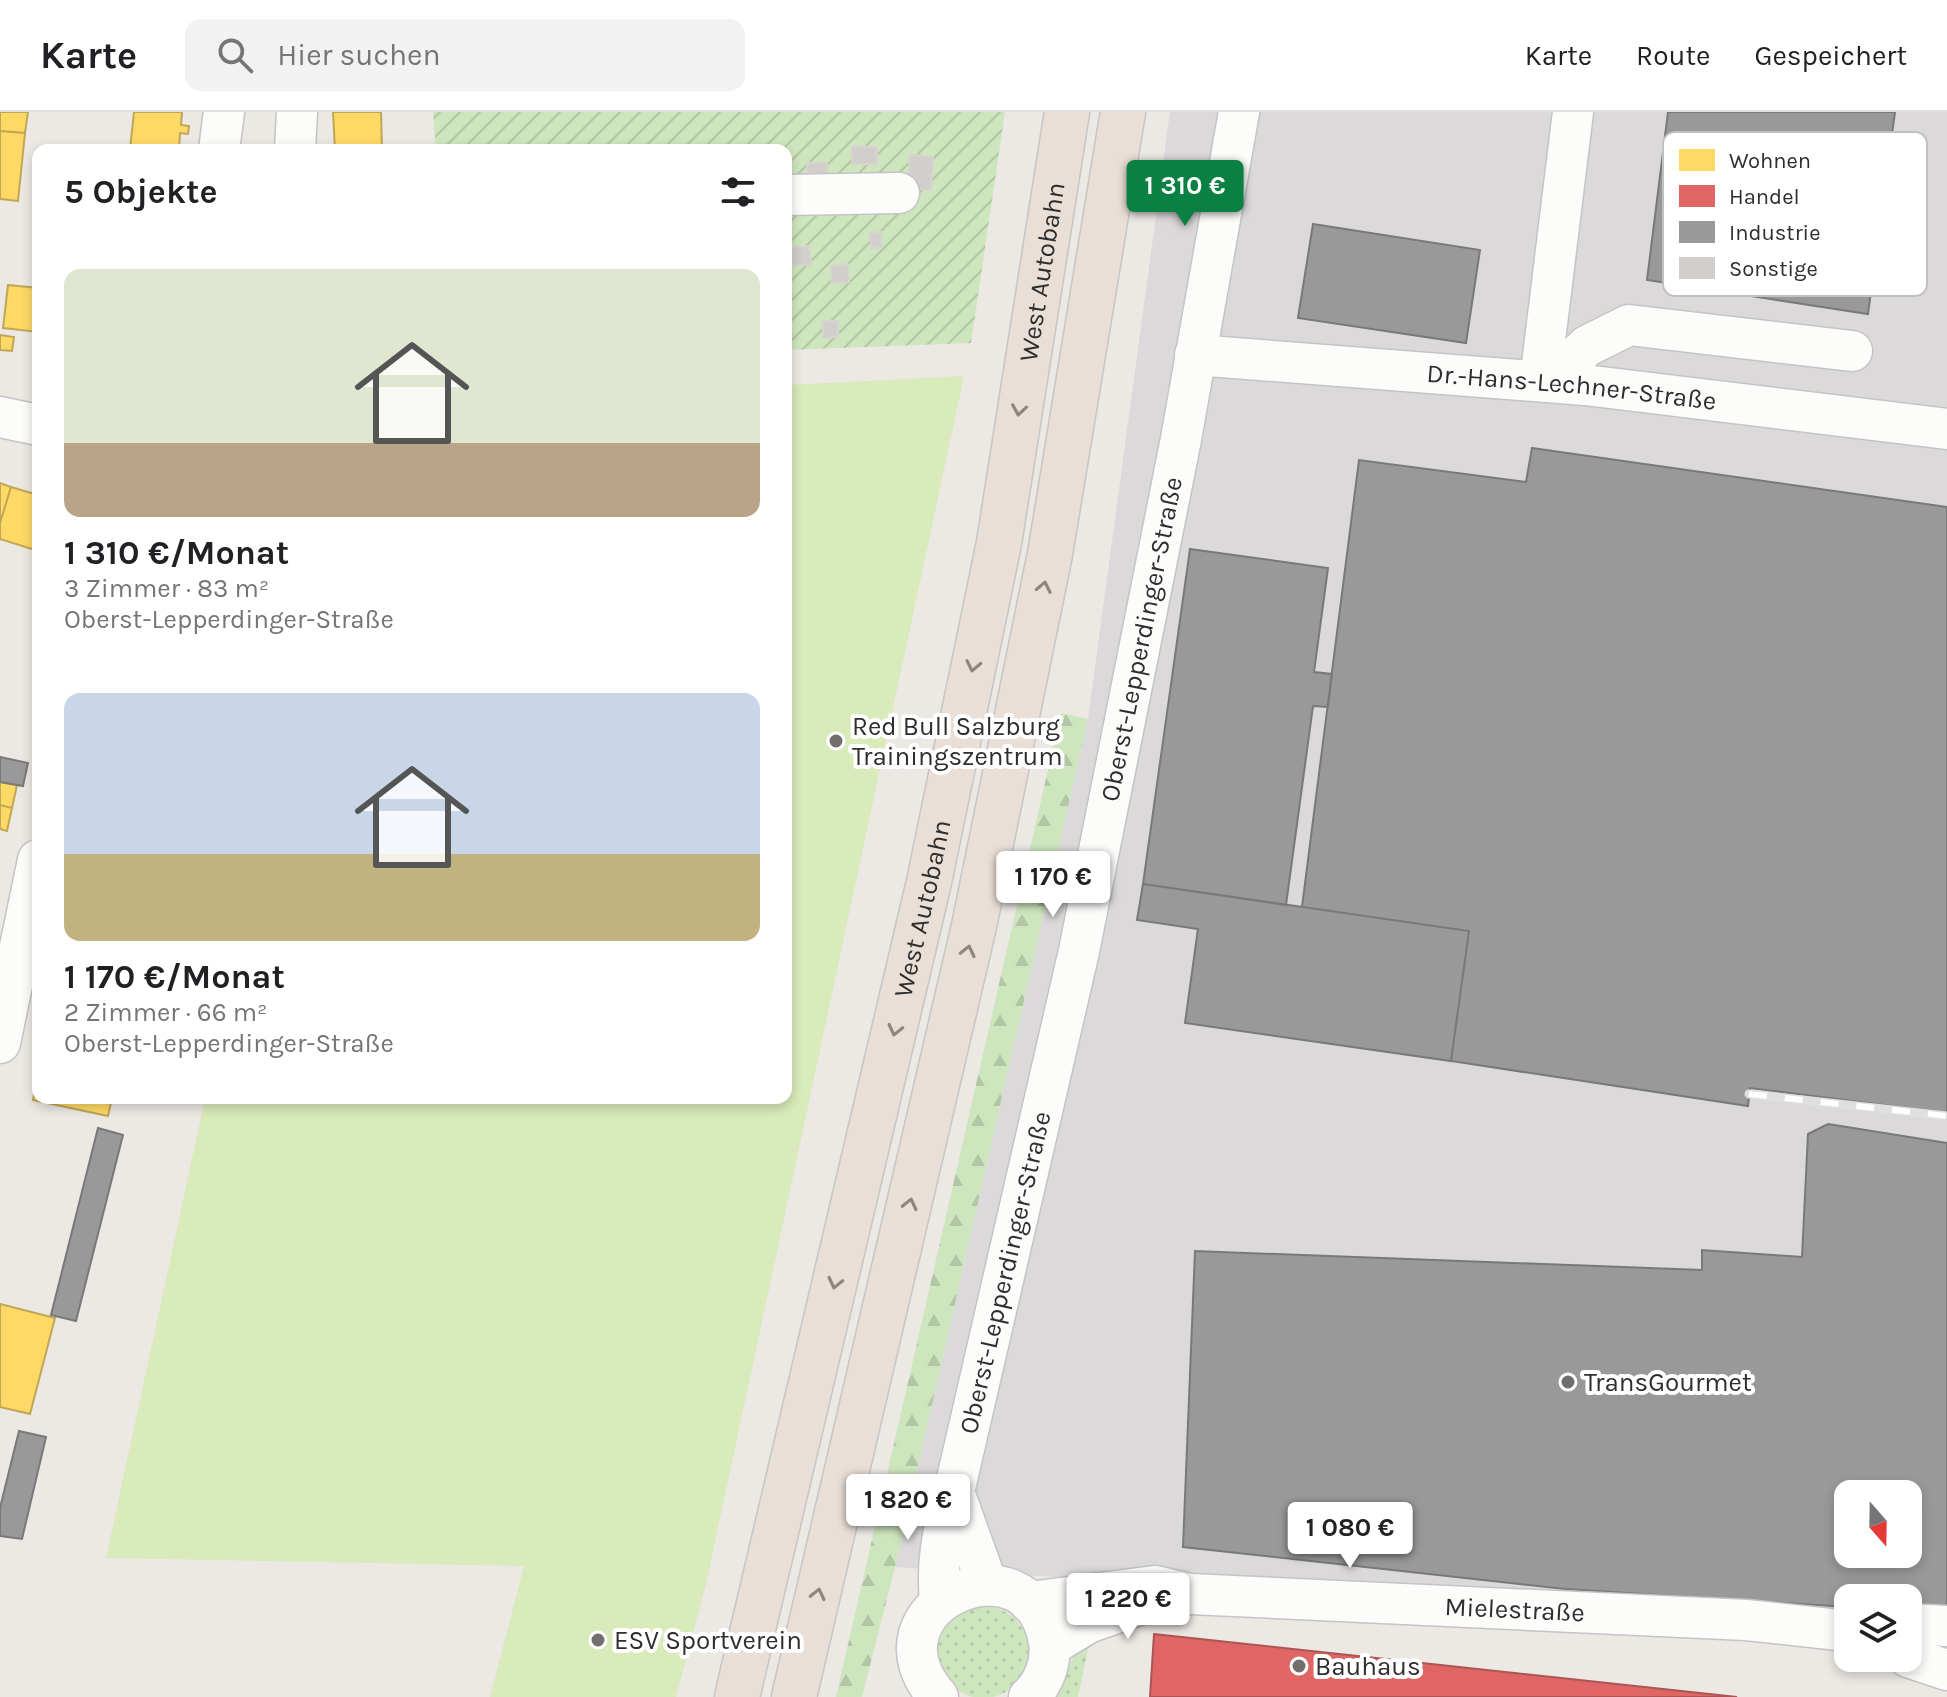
<!DOCTYPE html>
<html lang="de">
<head>
<meta charset="utf-8">
<style>
  :root { --surface:#fff; --page:#f2f2f2; --text:#202124; --muted:#757577; --line:#e0e0e0; --accent:#0b8043 }
  body { margin:0; font-family:Karla,sans-serif; background:var(--page); color:var(--text); height:100vh; display:flex; flex-direction:column; font-size:30px; white-space:nowrap }
  * { box-sizing:border-box; margin:0 }
  p { font-size:26px; color:var(--muted) }
  .icon { flex:none; width:44px; height:44px; fill:none; stroke:currentColor; stroke-width:2; stroke-linecap:round; stroke-linejoin:round }
  .map { position:relative; flex:1; overflow:hidden }
  .side { position:absolute; left:32px; top:32px; width:760px; height:960px; display:flex; flex-direction:column; background:var(--surface); border-radius:16px; box-shadow:0 4px 12px #0003 }
  .side>* { flex:none }
  .needle { width:52px; rotate:160deg }
  .fabs { position:absolute; left:1834px; top:1368px; display:grid; gap:16px }
  .fabs a { display:grid; place-items:center; width:88px; height:88px; border-radius:16px; background:var(--surface); box-shadow:0 4px 12px #0003; font-size:40px }
  .price { position:absolute; translate:-50% -68px; padding:0 18px; border-radius:8px; background:#fff; color:#222; font-size:26px; line-height:52px; filter:drop-shadow(0 2px 4px #0008) }
  .price::after { content:''; position:absolute; left:50%; top:48px; width:24px; height:18px; margin-left:-12px; background:inherit; clip-path:polygon(0 0,100% 0,50% 100%) }
  .price.current { background:var(--accent); color:#fff }
  ul { padding:0; list-style:none }
  li { display:grid; align-content:center; gap:16px; height:424px; padding:0 32px }
  li span { display:grid; place-items:center; height:248px; border-radius:16px; color:#555 }
  li>.icon { margin-inline-start:auto }
  span .icon { width:144px; height:144px; fill:#fffc; stroke-width:1 }
  li b { font-size:34px }
  h2 { display:flex; justify-content:space-between; align-items:center; height:96px; padding:0 32px; font-size:34px }
  header { display:flex; align-items:center; gap:48px; box-sizing:border-box; height:112px; padding:0 40px; background:var(--surface); border-bottom:2px solid var(--line) }
  header strong { font-size:38px }
  nav { display:flex; gap:44px; margin-inline-start:auto; font-size:28px }
  .search { width:560px; height:72px; background:var(--page); display:flex; align-items:center; gap:20px; box-sizing:border-box; padding:0 28px; border-radius:16px; color:var(--muted); font-size:30px }
  .map>svg:first-child { display:block }
</style>
</head>
<body>
<header>
<strong>Karte</strong>
<div class="search"><svg class="icon" aria-label="search" viewBox="0 0 24 24"><circle cx="10" cy="10" r="6"/><path d="M15 15l6 6"/></svg>Hier suchen</div>
<nav><a>Karte</a><a>Route</a><a>Gespeichert</a></nav>
</header>
<div class="map">
<svg width="1947" height="1585" viewBox="0 0 1947 1585">
  <defs>
    <pattern id="grass-dots" width="8" height="8" patternUnits="userSpaceOnUse" patternTransform="scale(2)"><rect width="8" height="8" fill="#cee6be"/><path d="M2 2h.1M6 6h.1" fill="none" stroke="#b1c6a4" stroke-width="1.8" stroke-linecap="round"/></pattern>
    <pattern id="forest-firs" width="22" height="20" patternUnits="userSpaceOnUse" patternTransform="scale(2)"><rect width="22" height="20" fill="#cee6be"/><path d="M5 1l3.5 6h-7zM16 11l3.5 6h-7z" fill="#b1c6a4"/></pattern>
    <pattern id="garden-furrows" width="10" height="10" patternUnits="userSpaceOnUse" patternTransform="scale(2)"><rect width="10" height="10" fill="#cee6be"/><path d="M-1 1l2-2M0 10L10 0M9 11l2-2" fill="none" stroke="#b1c6a4"/></pattern>
  </defs>
  <rect width="100%" height="100%" fill="#ece8e4"/>
  <path fill="#dcd9db" fill-rule="evenodd" d="M 1170,0 L 1947,0 L 1947,1522 L 1908,1486 L 1848,1486 L 1848,1515 L 895,1455 L 1088,607 ZM 1848,1382 L 1908,1382 L 1908,1442 L 1848,1442 Z"/>
  <path fill="url(#grass-dots)" d="M937 1540a46 46 0 1 1 92 0a46 46 0 1 1-92 0Z
    M 1089,1532 L 1078,1585 L 1056,1585 C 1060,1564 1071,1543 1089,1532 Z"/>
  <path fill="url(#forest-firs)" d="M 1061,601 L 1088,607 L 895,1455 L 862,1585 L 836,1585 Z"/>
  <path fill="url(#garden-furrows)" d="M 433,0 L 1005,0 L 971,231 L 786,238 L 786,38 L 436,38 Z"/>
  <path fill="#d9eabb" d="M 964,264 L 706,1472 L 676,1585 L 490,1585 L 524,1454 L 106,1446 L 205,986 L 786,986 L 786,273 Z"/>
  <path fill="#ffd966" stroke="#c0a655" stroke-width="2" d="M 0,0 L 28,0 L 25,21 L 0,19 Z
    M 134,0 L 182,0 L 181,13 L 189,14 L 188,22 L 180,21 L 179,38 L 130,38 Z
    M 333,0 L 381,0 L 382,38 L 335,38 Z
    M 0,19 L 25,21 L 18,89 L 0,87 Z
    M 8,173 L 38,176 L 38,220 L 3,216 Z
    M 0,223 L 14,225 L 12,239 L 0,238 Z
    M 0,371 L 11,375 L 0,411 Z
    M 11,375 L 38,383 L 38,439 L 0,427 L 0,411 Z
    M 0,670 L 17,673 L 12,696 L 0,693 Z
    M 0,693 L 12,696 L 7,719 L 0,717 Z
    M 38,963 L 38,986 L 112,986 L 108,1004 L 33,988 Z
    M 0,1192 L 55,1206 L 30,1302 L 0,1295 Z"/>
  <path fill="#e06666" stroke="#ab5555" stroke-width="2" d="M 1154,1522 L 1737,1585 L 1150,1585 Z"/>
  <path fill="#999" stroke="#797979" stroke-width="2" fill-rule="evenodd" d="M 1668,0 L 1895,0 L 1868,202 L 1647,168 Z
    M 1313,112 L 1480,138 L 1466,231 L 1298,206 Z
    M 1532,336 L 1947,395 L 1947,1001 L 1750,976 L 1748,994 L 1451,949 L 1469,819 L 1302,795 L 1359,348 L 1526,370 Z
    M 1190,437 L 1328,456 L 1314,560 L 1332,562 L 1328,595 L 1313,594 L 1286,793 L 1143,772 Z
    M 0,645 L 28,651 L 23,674 L 0,670 Z
    M 1143,772 L 1469,819 L 1451,949 L 1185,911 L 1198,817 L 1137,808 Z
    M 1828,1012 L 1947,1031 L 1947,1501 L 1908,1498 L 1908,1486 L 1848,1486 L 1848,1495 L 1565,1477 L 1183,1435 L 1195,1139 L 1702,1158 L 1702,1138 L 1802,1145 L 1808,1022 ZM 1848,1382 L 1908,1382 L 1908,1442 L 1848,1442 Z
    M 98,1016 L 123,1023 L 76,1209 L 51,1203 Z
    M 19,1319 L 46,1325 L 22,1427 L 0,1424 L 0,1396 Z"/>
  <path fill="#d1cecb" stroke="#d7d4d0" stroke-width="2" d="M 852,35 L 877,35 L 877,52 L 852,52 Z
    M 910,43 L 933,45 L 931,78 L 907,76 Z
    M 807,51 L 827,51 L 828,69 L 808,70 Z
    M 881,120 L 882,136 L 871,136 L 870,121 Z
    M 809,134 L 811,153 L 786,152 L 786,136 Z
    M 848,152 L 849,170 L 832,171 L 831,154 Z
    M 823,209 L 838,209 L 838,225 L 823,226 Z"/>
  <g fill="none" stroke-linecap="round" stroke-linejoin="round">
    <defs>
      <g id="minor">
        <path d="M 219,38 L 224,0"/>
        <path d="M 295,38 L 297,0"/>
        <path d="M 786,83 L 899,81"/>
        <path id="s1" d="M 1195,243 L 1585,273 L 1947,317"/>
        <path d="M 1540,269 L 1573,0"/>
        <path d="M 1569,271 L 1572,248 L 1587,234 L 1629,213 L 1852,239"/>
        <path d="M 0,305 L 38,313"/>
        <path d="M 0,931 L 38,748"/>
        <path d="M 954,1380 L 987,1472"/>
        <path id="s2" d="M 940,1489 C 936,1449 943,1417 954,1380 L 1079,839 L 1181,327 L 1239,0"/>
        <path id="s3" d="M 1029,1490 L 1155,1474 L 1190,1482 L 1746,1508 L 1848,1519"/>
        <path d="M 1908,1512 L 1947,1514"/>
        <path d="M 1050,1534 L 1088,1511 L 1139,1493"/>
        <path d="M 1908,1545 L 1947,1558"/>
        <path d="M 938,1585 C 858,1494 1030,1417 1049,1530 C 1052,1549 1044,1572 1029,1585"/>
      </g>
      <g id="highway">
        <path id="s4" d="M 737,1585 L 929,770 L 999,431 L 1067,0"/>
        <path d="M 794,1585 L 974,814 L 1050,442 L 1123,0"/>
      </g>
    </defs>
    <use href="#minor" stroke="#c5c4c5" stroke-width="43"/>
    <use href="#highway" stroke="#c6c5c4" stroke-width="47"/>
    <use href="#minor" stroke="#fcfcfb" stroke-width="40"/>
    <use href="#highway" stroke="#eadfd6" stroke-width="44"/>
    <defs>
      <path id="rail" d="M 1749,982 L 1947,1004"/>
    </defs>
    <use href="#rail" stroke="#dfdfe1" stroke-width="9"/>
    <use href="#rail" stroke="#fff" stroke-width="6" stroke-dasharray="18" stroke-linecap="butt"/>
  </g>
  <defs><path id="oneway-chevron" d="M-2-3.5L2.5 0L-2 3.5" fill="none" stroke-width="1.6" stroke-linecap="round" stroke-linejoin="round" transform="scale(2)"/></defs>
  <g stroke="#8c8682">
    <use href="#oneway-chevron" transform="translate(1019 298) rotate(99)"/>
    <use href="#oneway-chevron" transform="translate(1044 475) rotate(-78)"/>
    <use href="#oneway-chevron" transform="translate(973 554) rotate(102)"/>
    <use href="#oneway-chevron" transform="translate(968 839) rotate(-77)"/>
    <use href="#oneway-chevron" transform="translate(895 918) rotate(103)"/>
    <use href="#oneway-chevron" transform="translate(910 1092) rotate(-77)"/>
    <use href="#oneway-chevron" transform="translate(835 1171) rotate(103)"/>
    <use href="#oneway-chevron" transform="translate(818 1482) rotate(-77)"/>
  </g>
  <g fill="#706f6e" stroke="#fff" stroke-width="3">
    <circle cx="836" cy="629" r="8"/>
    <circle cx="1568" cy="1270" r="8"/>
    <circle cx="598" cy="1528" r="8"/>
    <circle cx="1299" cy="1554" r="8"/>
  </g>
  <g text-anchor="middle" stroke-width="8" stroke-linejoin="round" paint-order="stroke">
    <g font-size="26" fill="#2e2e2e" stroke="#fff">
      <text dy="9" stroke="none"><textPath href="#s4" startOffset="1458">West Autobahn</textPath></text>
      <text dy="9" stroke="none"><textPath href="#s1" startOffset="378">Dr.-Hans-Lechner-Straße</textPath></text>
      <text dy="9" stroke="none"><textPath href="#s2" startOffset="984">Oberst-Lepperdinger-Straße</textPath></text>
      <text dy="9" stroke="none"><textPath href="#s4" startOffset="810">West Autobahn</textPath></text>
      <text dy="9" stroke="none"><textPath href="#s2" startOffset="336">Oberst-Lepperdinger-Straße</textPath></text>
      <text dy="9" stroke="none"><textPath href="#s3" startOffset="488">Mielestraße</textPath></text>
    </g>
    <g font-size="26" fill="#2e2e2e" stroke="#fff" text-anchor="start">
      <text x="852" y="623">Red Bull Salzburg<tspan x="852" dy="30">Trainingszentrum</tspan></text>
      <text x="1584" y="1279">TransGourmet</text>
      <text x="614" y="1537">ESV Sportverein</text>
      <text x="1315" y="1563">Bauhaus</text>
    </g>
  </g>
  <rect x="1663" y="20" width="264" height="164" rx="12" fill="#fff" stroke="#c0c0c0" stroke-width="2"/>
  <rect x="1679" y="37" width="36" height="22" fill="#ffd966"/>
  <rect x="1679" y="73" width="36" height="22" fill="#e06666"/>
  <rect x="1679" y="109" width="36" height="22" fill="#999"/>
  <rect x="1679" y="145" width="36" height="22" fill="#d1cecb"/>
  <g font-size="22" fill="#2e2e2e">
    <text x="1729" y="56">Wohnen</text>
    <text x="1729" y="92">Handel</text>
    <text x="1729" y="128">Industrie</text>
    <text x="1729" y="164">Sonstige</text>
  </g>
</svg>
<div class="fabs">
<a><svg class="needle" viewBox="-14 -14 28 28"><path d="M0-13l5 13h-10z" fill="#e53935"/><path d="M0 13l5-13h-10z" fill="#757577"/></svg></a>
<a><svg class="icon" aria-label="layers" viewBox="0 0 24 24"><path d="M12 4l9 5-9 5-9-5zM3 14l9 5 9-5"/></svg></a>
</div>
<b class="price current" style="left:1185px;top:116px">1 310 €</b>
<b class="price" style="left:1053px;top:807px">1 170 €</b>
<b class="price" style="left:908px;top:1430px">1 820 €</b>
<b class="price" style="left:1350px;top:1458px">1 080 €</b>
<b class="price" style="left:1128px;top:1529px">1 220 €</b>
<section class="side">
<h2>5 Objekte<svg class="icon" aria-label="filters" viewBox="0 0 24 24"><path d="M4 7h16M4 17h16"/><circle cx="9" cy="7" r="2"/><circle cx="15" cy="17" r="2"/></svg></h2>
<ul>
<li><span style="background:linear-gradient(#dfe7d0 70%,#b9a48a 0)"><svg class="icon" aria-label="home" viewBox="0 0 24 24"><path d="M3 11l9-7 9 7M6 9v11h12V9"/></svg></span><div><b>1 310 €/Monat</b><p>3 Zimmer · 83 m²</p><p>Oberst-Lepperdinger-Straße</p></div></li>
<li><span style="background:linear-gradient(#c9d6e8 65%,#c2b280 0)"><svg class="icon" aria-label="home" viewBox="0 0 24 24"><path d="M3 11l9-7 9 7M6 9v11h12V9"/></svg></span><div><b>1 170 €/Monat</b><p>2 Zimmer · 66 m²</p><p>Oberst-Lepperdinger-Straße</p></div></li>
</ul>
</section>
</div>
</body>
</html>
